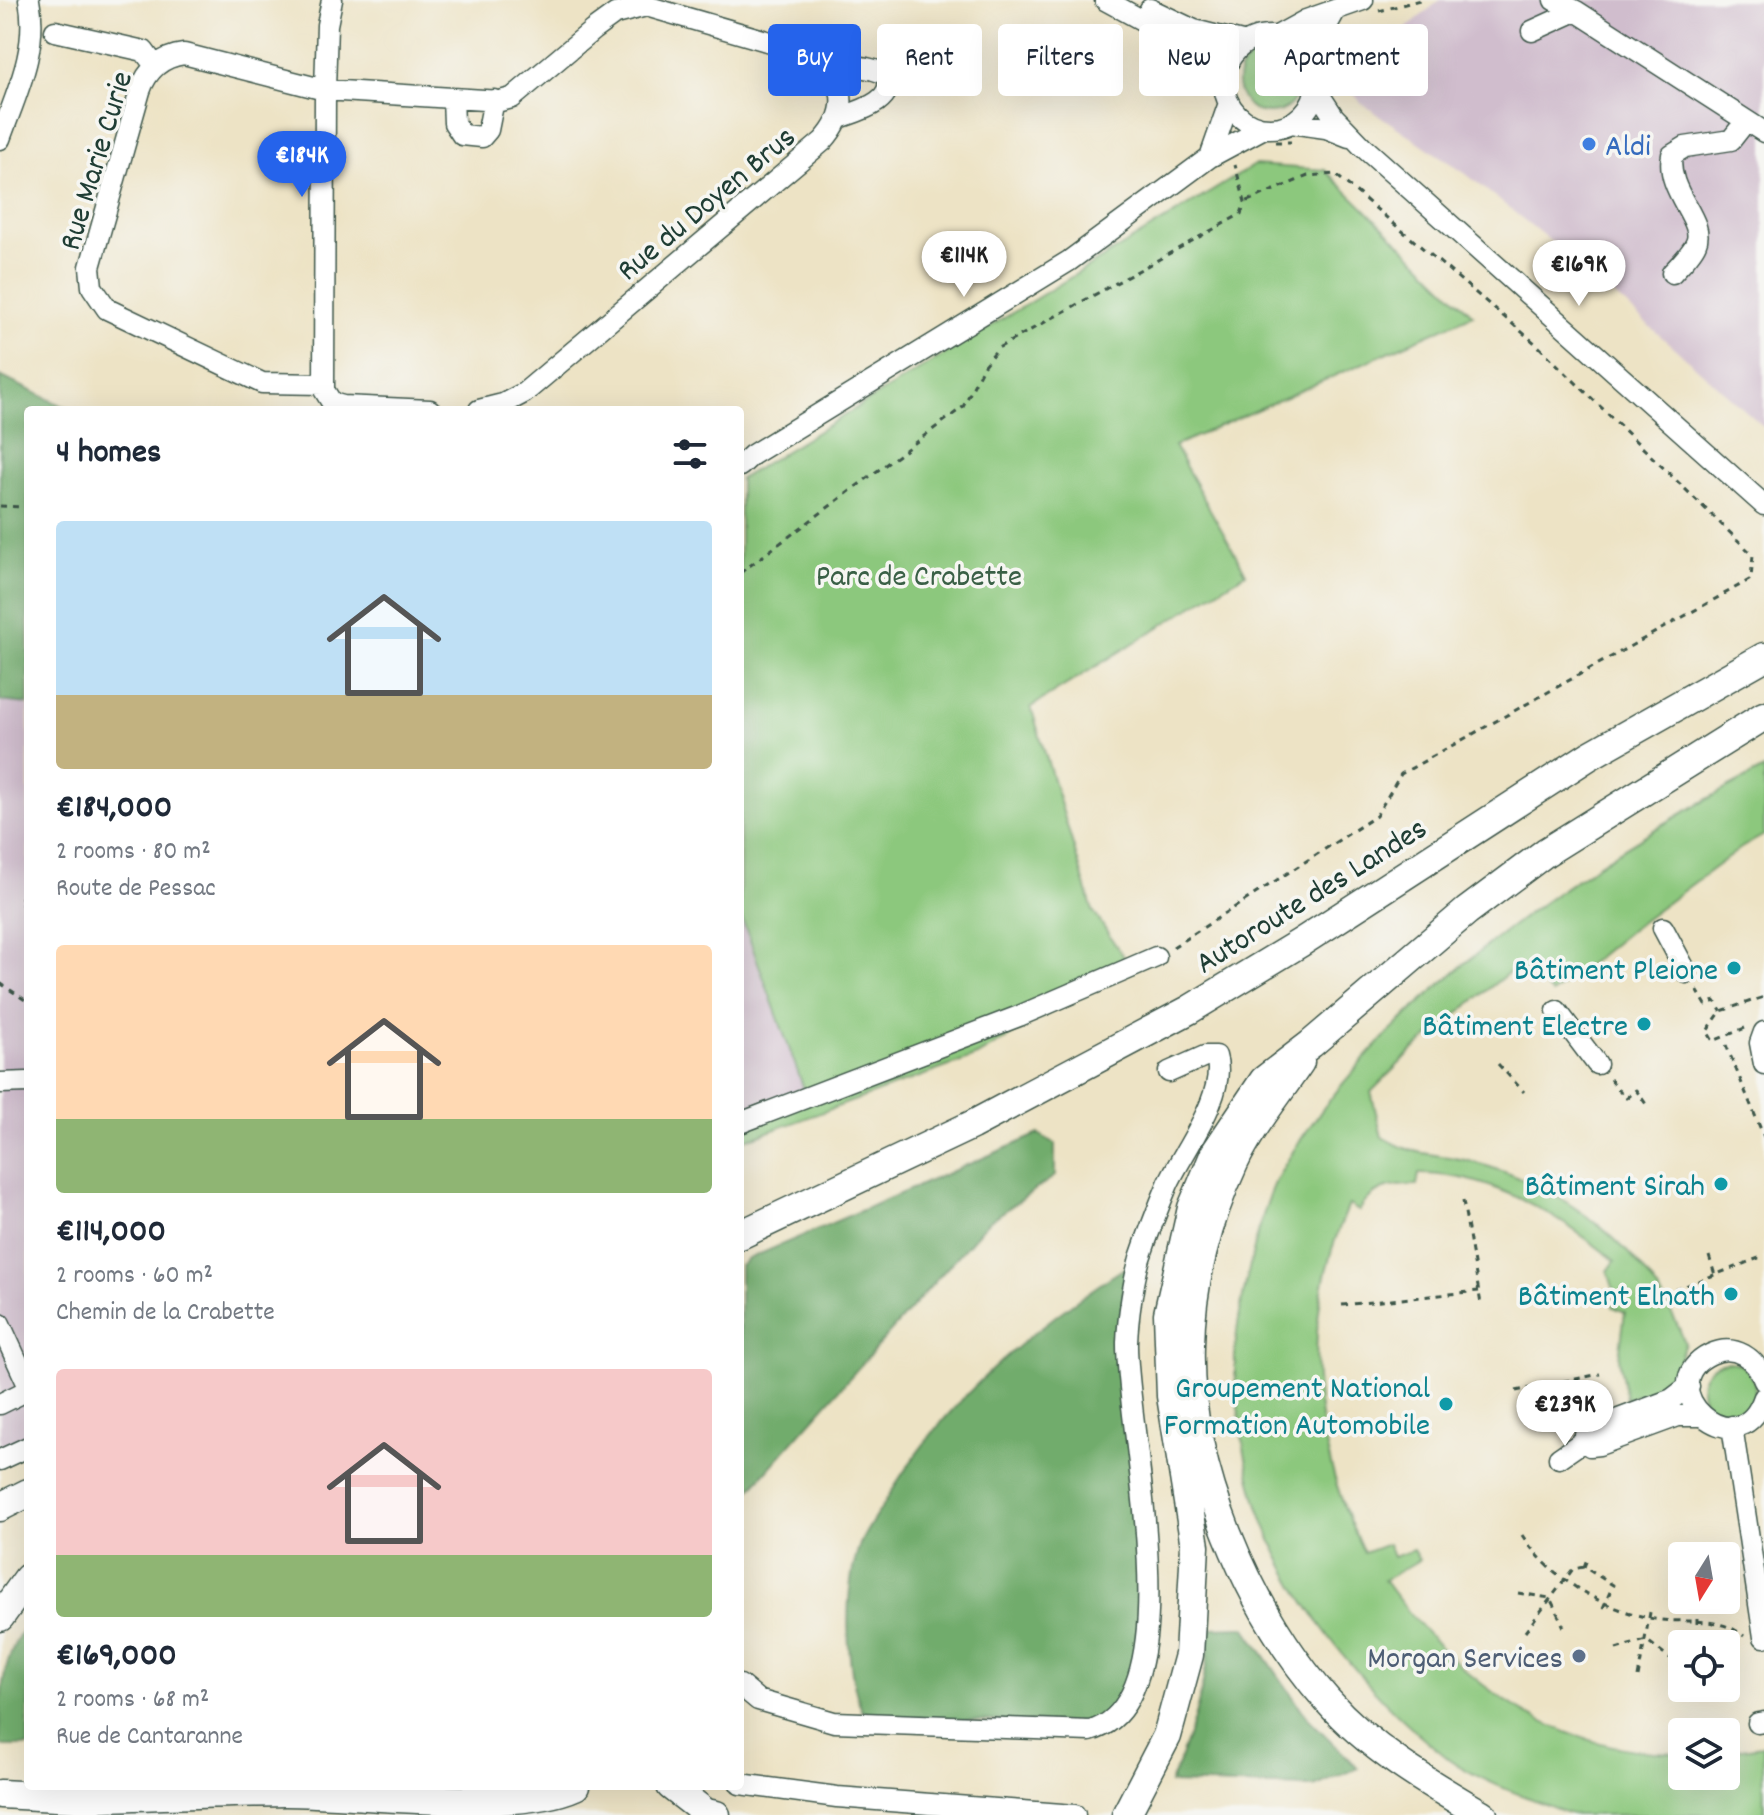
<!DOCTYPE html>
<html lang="en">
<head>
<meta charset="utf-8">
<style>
  :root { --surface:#fff; --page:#f2f2f3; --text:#1f2937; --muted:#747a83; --accent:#2563eb }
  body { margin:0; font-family:Dekko,sans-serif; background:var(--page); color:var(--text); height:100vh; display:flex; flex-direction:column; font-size:30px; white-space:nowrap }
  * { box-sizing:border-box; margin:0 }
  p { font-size:26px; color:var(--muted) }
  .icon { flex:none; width:44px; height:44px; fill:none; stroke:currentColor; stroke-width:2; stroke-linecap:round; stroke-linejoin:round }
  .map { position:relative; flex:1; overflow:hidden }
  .details { position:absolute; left:24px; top:406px; width:720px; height:1384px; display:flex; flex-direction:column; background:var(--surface); border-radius:8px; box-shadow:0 8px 32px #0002 }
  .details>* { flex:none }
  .hud { position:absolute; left:768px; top:24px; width:760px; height:72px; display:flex; gap:16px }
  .needle { width:52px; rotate:191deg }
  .tools { position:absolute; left:1668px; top:1542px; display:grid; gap:16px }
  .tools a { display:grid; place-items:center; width:72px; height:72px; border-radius:8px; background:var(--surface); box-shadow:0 8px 32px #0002; font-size:40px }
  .price { position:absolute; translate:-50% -68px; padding:0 18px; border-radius:28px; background:#fff; color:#222; font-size:26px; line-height:52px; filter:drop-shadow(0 2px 4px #0008) }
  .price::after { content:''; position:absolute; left:50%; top:48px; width:24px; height:18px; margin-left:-12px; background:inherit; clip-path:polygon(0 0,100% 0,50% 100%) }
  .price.on { background:var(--accent); color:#fff }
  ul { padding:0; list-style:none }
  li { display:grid; align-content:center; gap:16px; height:424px; padding:0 32px }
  li span { display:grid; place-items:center; height:248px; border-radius:8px; color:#555 }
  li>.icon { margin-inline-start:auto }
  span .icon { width:144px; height:144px; fill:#fffc; stroke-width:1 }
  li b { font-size:34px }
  h2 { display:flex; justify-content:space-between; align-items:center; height:96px; padding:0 32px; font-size:34px }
  .tag { padding:0 28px; border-radius:8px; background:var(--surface); box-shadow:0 8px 32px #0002; font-size:28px; line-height:72px }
  .tag.on { background:var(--accent); color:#fff }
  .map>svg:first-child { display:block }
</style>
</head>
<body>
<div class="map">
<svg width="1764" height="1815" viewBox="0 0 1764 1815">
  <rect width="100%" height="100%" fill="#f6f6f2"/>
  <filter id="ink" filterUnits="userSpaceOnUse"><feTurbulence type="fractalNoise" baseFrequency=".0125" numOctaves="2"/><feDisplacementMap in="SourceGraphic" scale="16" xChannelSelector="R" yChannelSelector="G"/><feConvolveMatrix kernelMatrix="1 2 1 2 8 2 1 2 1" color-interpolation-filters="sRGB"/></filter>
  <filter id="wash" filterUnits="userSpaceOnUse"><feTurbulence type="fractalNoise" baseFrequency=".006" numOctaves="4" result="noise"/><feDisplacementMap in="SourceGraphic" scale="32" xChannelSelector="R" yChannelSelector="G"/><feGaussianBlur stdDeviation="1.8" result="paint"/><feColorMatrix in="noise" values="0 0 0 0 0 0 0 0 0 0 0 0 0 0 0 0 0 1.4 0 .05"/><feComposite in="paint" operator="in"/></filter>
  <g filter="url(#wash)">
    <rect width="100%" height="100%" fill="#ede3c5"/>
    <path fill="#d0bdcd" d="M 1440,0 L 1764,0 L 1764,427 L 1572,258 L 1466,174 L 1361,103 L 1344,80 Z
      M 0,701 L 28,704 L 28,1447 L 0,1460 Z
      M 740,913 L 804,1089 L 740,1115 Z"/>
    <path fill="#8cc87d" stroke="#568258" stroke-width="2" d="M1238 82a31 31 0 1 1 62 0a31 31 0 1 1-62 0Z
      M 1255,165 L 1325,170 L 1473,315 L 1174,446 L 1246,573 L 1031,707 L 1093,911 L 1129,965 L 977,1056 L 740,1142 L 740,1115 L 804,1089 L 740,913 L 740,479 Z
      M 1764,769 L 1764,835 L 1741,848 L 1637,925 L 1552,994 L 1534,975 L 1508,973 L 1413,1050 L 1371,1092 L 1382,1137 C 1418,1158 1433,1152 1469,1161 C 1564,1185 1650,1250 1685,1343 L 1671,1385 L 1626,1399 L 1619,1358 L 1625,1312 L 1613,1307 L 1615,1294 L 1608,1271 L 1615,1261 C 1561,1217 1492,1173 1419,1174 L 1417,1185 C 1391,1185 1373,1187 1359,1211 L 1349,1205 C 1297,1317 1311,1444 1364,1553 L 1388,1544 L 1393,1557 L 1413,1550 L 1419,1560 L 1384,1580 C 1456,1680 1552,1754 1682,1753 L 1682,1776 L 1726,1776 L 1726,1751 L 1763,1746 L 1764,1815 C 1720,1815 1677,1815 1633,1815 C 1615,1815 1594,1815 1576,1815 C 1563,1813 1550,1806 1537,1801 C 1509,1791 1474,1777 1449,1759 C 1368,1696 1281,1593 1254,1492 C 1244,1458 1234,1390 1235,1355 C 1236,1316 1261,1205 1280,1173 C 1378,1002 1591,857 1764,769 Z
      M1701 1389a27 27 0 1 1 54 0a27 27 0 1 1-54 0Z"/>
    <path fill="#71ac6c" stroke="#487450" stroke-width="2" d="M 0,376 L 71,410 L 28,410 L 28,704 L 0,701 Z
      M 1039,1134 L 1055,1144 L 1055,1176 L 987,1223 L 740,1501 L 740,1266 L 748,1259 Z
      M 1126,1267 L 1120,1327 L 1143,1549 L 1141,1606 L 1132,1669 L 1122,1703 L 1100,1719 L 1080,1724 L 878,1717 L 862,1711 C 845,1666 843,1590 860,1544 C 866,1530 877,1515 885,1502 C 942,1403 1031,1328 1126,1267 Z
      M 28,1621 L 28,1746 L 0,1746 C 0,1698 0,1660 28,1621 Z
      M 1245,1627 L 1307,1717 L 1358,1768 L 1314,1787 L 1170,1783 C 1193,1731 1206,1684 1211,1628 Z"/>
  </g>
  <g filter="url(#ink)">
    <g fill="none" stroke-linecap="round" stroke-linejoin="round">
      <defs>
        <path id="minor" d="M 332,0 L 327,25 L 325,90 L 324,390 L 332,403 L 343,406 L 430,410
          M 1105,0 L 1202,53 L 1224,75
          M 1554,0 L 1576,11 L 1764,132
          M 1150,9 L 1194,30 L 1246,43
          M 55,31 L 144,51 L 155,66
          M 1532,31 L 1576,11
          M1224 82a46 46 0 1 1 92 0a46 46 0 1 1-92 0Z
          M 1275,37 L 1306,20 L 1363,0
          M 828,65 C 849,65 866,66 886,74 C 898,101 859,111 839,118
          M 1314,68 L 1323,33 L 1334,13
          M 1315,88 L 1334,117 L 1362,146 L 1764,505
          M 453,98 L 454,123 L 462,135 L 482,137 L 488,130 L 494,100
          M 1291,123 L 1326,128 L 1349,137
          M 0,139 C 16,94 39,49 29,0
          M 1210,157 L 1229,103
          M 1672,273 C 1680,264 1692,253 1696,243 C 1706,221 1665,191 1672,155 L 1685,147 L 1731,140 L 1746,121
          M 323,384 L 262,383 L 107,309 L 92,287 L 90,267 L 140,91 C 147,70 161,57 184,54 L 325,90 L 500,101 L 512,98 L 593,30 L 615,14 L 646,6 L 808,53 C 845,75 853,108 823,141 L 524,393 L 503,404 L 479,410
          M 740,466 L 752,455 L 1069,261 L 1210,157 L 1264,128
          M 1663,928 L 1687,973
          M 1557,1011 L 1597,1064
          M 1764,1032 L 1760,1043 L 1764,1064
          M 0,1083 L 28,1082
          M 740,1123 L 1019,1016 L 1156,957
          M 0,1324 L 28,1385
          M 1764,1381 C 1756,1358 1735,1343 1711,1354 C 1645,1385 1738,1473 1764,1397
          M 1689,1386 L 1672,1399 L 1592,1429 L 1585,1434 L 1585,1440 L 1590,1446 L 1599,1445 L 1678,1416 L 1701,1416
          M 0,1404 L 28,1390
          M 1732,1426 L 1764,1637
          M 1559,1458 L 1585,1440
          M 0,1460 L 28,1447
          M 740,1685 L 758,1700 L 834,1722 L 1090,1731 C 1196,1702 1125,1424 1127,1342 C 1128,1317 1133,1283 1140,1258 C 1148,1234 1158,1208 1168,1184 C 1183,1151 1228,1094 1216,1056 L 1205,1056 L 1169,1072
          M 1758,1723 L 1764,1722
          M 740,1784 L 837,1797 L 1075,1815"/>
        <path id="highway" d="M 1300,1062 C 1278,1095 1251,1127 1234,1163 C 1208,1219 1191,1283 1190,1345 C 1186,1466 1248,1610 1327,1700 C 1370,1749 1427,1782 1483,1815
          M 740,1235 L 972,1125 L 1189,1010 L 1300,943 L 1589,756 L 1764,657
          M 0,1507 L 28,1493
          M 0,1617 L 28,1578
          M 671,1786 L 706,1813 L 716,1815
          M 0,1794 L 95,1799
          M 77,1798 C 146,1796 215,1793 285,1792 C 361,1792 511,1815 575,1786
          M 1126,1815 L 1167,1736 L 1189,1655 L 1195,1546 L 1171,1396 L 1168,1314 L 1192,1208 L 1215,1153 L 1264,1080 L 1311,1044 L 1467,911 L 1546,852 L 1764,716"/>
      </defs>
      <use href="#minor" stroke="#3e564a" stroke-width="23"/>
      <use href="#highway" stroke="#3e564a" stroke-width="31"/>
      <path stroke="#3e564a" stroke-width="3" stroke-dasharray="6 6" stroke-linecap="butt" d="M 1379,11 L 1420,0
        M 1275,142 L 1291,142
        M 0,506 L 28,507
        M 740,573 L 963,407 L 984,365 L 998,348 L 1241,214 L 1245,202 L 1235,165
        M 28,882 L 20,903 L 28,909
        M 1173,947 L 1376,816 L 1401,774 L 1751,579 L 1753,555 L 1535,343 L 1335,174 L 1308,176 L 1245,202
        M 0,983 L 28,1002
        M 1697,990 L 1706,1005 L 1715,1001 L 1721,1011
        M 1745,1028 L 1713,1041 L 1707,1031 L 1721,1011 L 1764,997
        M 1726,1045 L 1764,1137
        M 1498,1064 L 1524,1092
        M 1610,1079 L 1626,1098 L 1636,1090 L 1646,1104
        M 1463,1201 L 1481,1304
        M 1709,1256 L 1715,1275
        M 1675,1290 L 1764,1256
        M 1342,1305 L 1479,1291
        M 1516,1391 L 1600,1374
        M 1522,1535 C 1550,1578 1600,1607 1649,1618 C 1681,1625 1717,1614 1744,1636
        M 1584,1567 L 1587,1559
        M 1518,1593 L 1550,1598 L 1564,1627
        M 1697,1606 L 1697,1626
        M 1525,1632 L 1573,1569 L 1584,1567 L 1613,1585 L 1603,1608
        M 1616,1649 L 1646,1640 L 1670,1658
        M 1638,1677 L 1651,1607"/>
      <use href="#minor" stroke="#fff" stroke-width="20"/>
      <use href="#highway" stroke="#fff" stroke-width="28"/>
    </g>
  </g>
  <circle fill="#3f7fe0" stroke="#f6f6f2" stroke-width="3" cx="1589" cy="144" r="8"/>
  <g fill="#0f9aa8" stroke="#f6f6f2" stroke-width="3">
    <circle cx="1734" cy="968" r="8"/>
    <circle cx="1644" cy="1024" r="8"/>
    <circle cx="1721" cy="1184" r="8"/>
    <circle cx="1731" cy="1294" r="8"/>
    <circle cx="1446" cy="1404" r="8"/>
  </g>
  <circle fill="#5c6f8a" stroke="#f6f6f2" stroke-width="3" cx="1579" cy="1656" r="8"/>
  <g text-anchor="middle" stroke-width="7" stroke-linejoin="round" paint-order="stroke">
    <g font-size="32" fill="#366cbe" stroke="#f6f6f2" text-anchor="start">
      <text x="1605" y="155">Aldi</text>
    </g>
    <g font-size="32" fill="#1f3d34" stroke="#f6f6f2">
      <text transform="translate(94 160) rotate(-73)" y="11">Rue Marie Curie</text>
      <text transform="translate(705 202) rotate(-40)" y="11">Rue du Doyen Brus</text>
      <text transform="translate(1310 894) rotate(-32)" y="11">Autoroute des Landes</text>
    </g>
    <g font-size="32" fill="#3a6046" stroke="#f6f6f2">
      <text x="919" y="585">Parc de Crabette</text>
    </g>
    <g font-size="32" fill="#0d838f" stroke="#f6f6f2" text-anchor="end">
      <text x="1718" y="979">Bâtiment Pleione</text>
      <text x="1628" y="1035">Bâtiment Electre</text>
      <text x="1705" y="1195">Bâtiment Sirah</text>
      <text x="1715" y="1305">Bâtiment Elnath</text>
      <text x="1430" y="1397">Groupement National<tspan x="1430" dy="37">Formation Automobile</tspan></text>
    </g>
    <g font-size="32" fill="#4e5e75" stroke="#f6f6f2" text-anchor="end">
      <text x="1563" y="1667">Morgan Services</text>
    </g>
  </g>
</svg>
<div class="tools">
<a><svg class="needle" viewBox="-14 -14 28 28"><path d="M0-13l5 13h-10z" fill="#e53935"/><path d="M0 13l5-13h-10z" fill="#747a83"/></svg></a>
<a><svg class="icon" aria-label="locate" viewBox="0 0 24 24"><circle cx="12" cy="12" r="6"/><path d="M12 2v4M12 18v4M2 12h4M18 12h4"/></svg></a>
<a><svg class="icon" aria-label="layers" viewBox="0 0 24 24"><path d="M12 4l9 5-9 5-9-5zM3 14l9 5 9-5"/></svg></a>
</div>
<b class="price on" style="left:302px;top:199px">€184K</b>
<b class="price" style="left:964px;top:299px">€114K</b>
<b class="price" style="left:1579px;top:308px">€169K</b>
<b class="price" style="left:1565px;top:1448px">€239K</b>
<div class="hud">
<a class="tag on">Buy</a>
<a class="tag">Rent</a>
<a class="tag">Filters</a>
<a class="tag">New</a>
<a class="tag">Apartment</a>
</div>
<section class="details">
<h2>4 homes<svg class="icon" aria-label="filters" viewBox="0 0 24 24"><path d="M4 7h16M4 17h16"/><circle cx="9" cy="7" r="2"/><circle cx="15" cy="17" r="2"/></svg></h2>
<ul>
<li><span style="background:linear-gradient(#bfe0f5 70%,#c2b280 0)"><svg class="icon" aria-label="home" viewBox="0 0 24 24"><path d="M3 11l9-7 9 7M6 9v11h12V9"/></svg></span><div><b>€184,000</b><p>2 rooms · 80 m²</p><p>Route de Pessac</p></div></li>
<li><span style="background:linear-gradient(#ffd9b3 70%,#8fb573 0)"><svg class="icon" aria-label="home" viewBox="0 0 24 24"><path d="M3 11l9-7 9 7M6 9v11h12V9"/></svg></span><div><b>€114,000</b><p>2 rooms · 60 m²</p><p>Chemin de la Crabette</p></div></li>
<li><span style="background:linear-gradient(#f6c9c9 75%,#8fb573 0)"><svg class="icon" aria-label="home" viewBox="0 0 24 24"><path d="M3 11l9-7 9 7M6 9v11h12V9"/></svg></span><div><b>€169,000</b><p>2 rooms · 68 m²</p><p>Rue de Cantaranne</p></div></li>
</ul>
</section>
</div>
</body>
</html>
